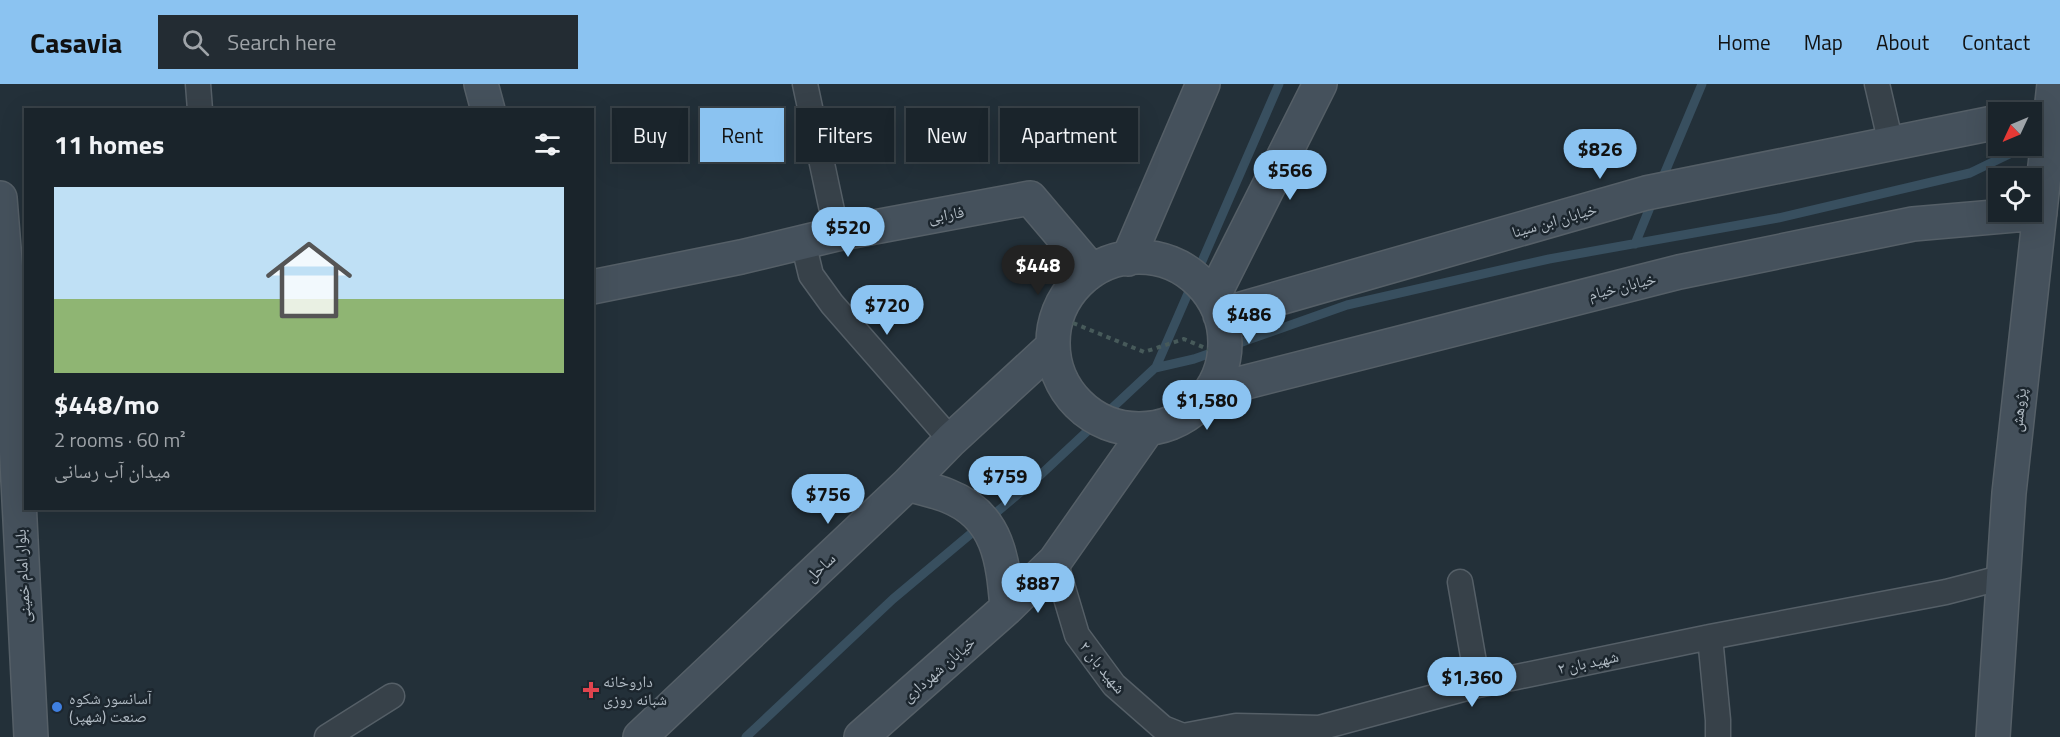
<!DOCTYPE html>
<html lang="en">
<head>
<meta charset="utf-8">
<style>
  :root { --surface:#1a242b; --page:#232c33; --text:#f1f3f6; --muted:#9fa4a9; --line:#384147; --accent:#8bc3f1 }
  body { margin:0; font-family:"Titillium Web","Noto Naskh Arabic",sans-serif; background:var(--page); color:var(--text); height:100vh; display:flex; flex-direction:column; font-size:22px; white-space:nowrap }
  * { box-sizing:border-box; margin:0 }
  p { font-size:20px; color:var(--muted) }
  .icon { flex:none; width:33px; height:33px; fill:none; stroke:currentColor; stroke-width:2; stroke-linecap:round; stroke-linejoin:round }
  .map { position:relative; flex:1; overflow:hidden }
  .drawer { position:absolute; left:24px; top:24px; width:570px; height:402px; display:flex; flex-direction:column; background:var(--surface); border-radius:0px; box-shadow:0 6px 24px #0002,0 0 0 2px var(--line) }
  .drawer>* { flex:none }
  .top-card { position:absolute; left:612px; top:24px; width:570px; height:54px; display:flex; gap:12px }
  .needle { width:39px; rotate:226deg }
  .fabs { position:absolute; left:1988px; top:18px; display:grid; gap:12px }
  .fabs a { display:grid; place-items:center; width:54px; height:54px; border-radius:0px; background:var(--surface); box-shadow:0 6px 24px #0002,0 0 0 2px var(--line); font-size:30px }
  .price { position:absolute; translate:-50% -51px; padding:0 14px; border-radius:21px; background:var(--accent); color:#111; font-size:20px; line-height:39px; filter:drop-shadow(0 2px 3px #0008) }
  .price::after { content:''; position:absolute; left:50%; top:36px; width:18px; height:14px; margin-left:-9px; background:inherit; clip-path:polygon(0 0,100% 0,50% 100%) }
  .price.active { background:#222; color:#fff }
  ul { padding:0; list-style:none }
  li { display:grid; align-content:center; gap:12px; height:318px; padding:0 30px }
  li+li { border-top:2px solid var(--line) }
  li span { display:grid; place-items:center; height:186px; border-radius:0px; color:#555 }
  li>.icon { margin-inline-start:auto }
  span .icon { width:108px; height:108px; fill:#fffc; stroke-width:1 }
  li b { font-size:26px }
  h2 { display:flex; justify-content:space-between; align-items:center; height:72px; padding:0 30px; font-size:26px }
  .pill { padding:0 21px; border-radius:0px; background:var(--surface); box-shadow:0 6px 24px #0002,0 0 0 2px var(--line); font-size:21px; line-height:54px }
  .pill.active { background:var(--accent); color:#111 }
  header { display:flex; align-items:center; gap:36px; box-sizing:border-box; height:84px; padding:0 30px; background:var(--accent); color:#111 }
  header strong { font-size:28px }
  nav { display:flex; gap:33px; margin-inline-start:auto; font-size:21px }
  .search { width:420px; height:54px; background:var(--page); display:flex; align-items:center; gap:15px; box-sizing:border-box; padding:0 21px; border-radius:0px; color:var(--muted); font-size:22px }
  .map>svg:first-child { display:block }
</style>
</head>
<body>
<header>
<strong>Casavia</strong>
<div class="search"><svg class="icon" aria-label="search" viewBox="0 0 24 24"><circle cx="10" cy="10" r="6"/><path d="M15 15l6 6"/></svg>Search here</div>
<nav><a>Home</a><a>Map</a><a>About</a><a>Contact</a></nav>
</header>
<div class="map">
<svg width="2060" height="653" viewBox="0 0 2060 653">
  <rect width="100%" height="100%" fill="#233039"/>
  <g fill="none" stroke-linecap="round" stroke-linejoin="round">
    <path stroke="#384f5f" stroke-width="9" d="M 1660,100 L 1702,0
      M 1635,160 L 1653,116
      M 1155,284 L 1194,275 L 1347,221 L 1549,175 L 1778,134 L 1970,89 L 2026,62
      M 746,653 L 893,515 L 1035,396 L 1156,283 L 1279,0"/>
    <defs>
      <path id="street" d="M 198,0 L 200,26
        M 805,0 L 837,150
        M 1877,0 L 1891,60
        M 803,158 L 811,191 L 832,220 L 951,356
        M 1055,477 L 1077,551 L 1114,601 L 1163,644 L 1183,652 L 1236,642 L 1319,644 L 1478,601 L 1710,553 L 1946,508 L 2004,493
        M 1460,498 L 1478,601
        M 1710,553 L 1718,636 L 1718,653
        M 327,653 L 392,612"/>
      <path id="secondary" d="M 481,0 L 488,26
        M 0,114 L 10,239 L 31,653
        M1053 259a86 86 0 1 1 172 0a86 86 0 1 1-172 0Z
        M 1128,175 L 1203,0
        M 592,203 L 741,173 L 837,150 L 1030,114 L 1092,187
        M 1214,211 L 1320,0
        M 1220,231 L 1646,109 L 1998,38
        M 1211,307 L 1679,188 L 1913,140 L 2040,129
        M 908,400 C 921,404 936,407 948,412 C 999,432 1003,477 1007,524
        M 640,653 L 908,400 L 951,356 L 1052,263
        M 861,653 L 1007,524 L 1055,477 L 1147,346
        M 1993,653 L 2009,409 L 2054,0"/>
    </defs>
    <use href="#street" stroke="#555f67" stroke-width="27"/>
    <use href="#secondary" stroke="#555f67" stroke-width="36"/>
    <path stroke="#475a5a" stroke-width="4" stroke-dasharray="4.5 4.5" stroke-linecap="butt" d="M 1073,239 L 1144,268 L 1184,255 L 1222,271"/>
    <use href="#street" stroke="#374149" stroke-width="24"/>
    <use href="#secondary" stroke="#45515c" stroke-width="33"/>
  </g>
  <path fill="#e0444e" stroke="#1c262e" stroke-width="2" d="M588 597h6v6h6v6h-6v6h-6v-6h-6v-6h6z"/>
  <circle fill="#3f7fe0" stroke="#1c262e" stroke-width="2" cx="57" cy="623" r="6"/>
  <g text-anchor="middle" stroke-width="5" stroke-linejoin="round" paint-order="stroke">
    <g font-size="16" fill="#b2bcc5" stroke="#1c262e">
      <text transform="translate(946 130) rotate(-10)" y="6">فارابی</text>
      <text transform="translate(1554 136) rotate(-16)" y="6">خیابان ابن سینا</text>
      <text transform="translate(1622 202) rotate(-14)" y="6">خیابان خیام</text>
      <text transform="translate(2018 326) rotate(-84)" y="6">پژوهش</text>
      <text transform="translate(820 483) rotate(-43)" y="6">ساحل</text>
      <text transform="translate(22 492) rotate(-93)" y="6">بلوار امام خمینی</text>
      <text transform="translate(1588 578) rotate(-12)" y="6">شهید بان ۲</text>
      <text transform="translate(1103 583) rotate(51)" y="6">شهید بان ۲</text>
      <text transform="translate(938 585) rotate(-41)" y="6">خیابان شهرداری</text>
    </g>
    <g font-size="16" fill="#b2bcc5" stroke="#1c262e" text-anchor="start">
      <text x="603" y="603">داروخانه<tspan x="603" dy="18">شبانه روزی</tspan></text>
      <text x="69" y="620">آسانسور شکوه<tspan x="69" dy="18">صنعت (شهپر)</tspan></text>
    </g>
  </g>
</svg>
<div class="fabs">
<a><svg class="needle" viewBox="-14 -14 28 28"><path d="M0-13l5 13h-10z" fill="#e53935"/><path d="M0 13l5-13h-10z" fill="#9fa4a9"/></svg></a>
<a><svg class="icon" aria-label="locate" viewBox="0 0 24 24"><circle cx="12" cy="12" r="6"/><path d="M12 2v4M12 18v4M2 12h4M18 12h4"/></svg></a>
</div>
<b class="price" style="left:1600px;top:96px">$826</b>
<b class="price" style="left:1290px;top:117px">$566</b>
<b class="price" style="left:848px;top:174px">$520</b>
<b class="price active" style="left:1038px;top:212px">$448</b>
<b class="price" style="left:887px;top:252px">$720</b>
<b class="price" style="left:1249px;top:261px">$486</b>
<b class="price" style="left:1207px;top:347px">$1,580</b>
<b class="price" style="left:1005px;top:423px">$759</b>
<b class="price" style="left:828px;top:441px">$756</b>
<b class="price" style="left:1038px;top:530px">$887</b>
<b class="price" style="left:1472px;top:624px">$1,360</b>
<div class="top-card">
<a class="pill">Buy</a>
<a class="pill active">Rent</a>
<a class="pill">Filters</a>
<a class="pill">New</a>
<a class="pill">Apartment</a>
</div>
<section class="drawer">
<h2>11 homes<svg class="icon" aria-label="filters" viewBox="0 0 24 24"><path d="M4 7h16M4 17h16"/><circle cx="9" cy="7" r="2"/><circle cx="15" cy="17" r="2"/></svg></h2>
<ul>
<li><span style="background:linear-gradient(#bfe0f5 60%,#8fb573 0)"><svg class="icon" aria-label="home" viewBox="0 0 24 24"><path d="M3 11l9-7 9 7M6 9v11h12V9"/></svg></span><div><b>$448/mo</b><p>2 rooms · 60 m²</p><p>میدان آب رسانی</p></div></li>
</ul>
</section>
</div>
</body>
</html>
